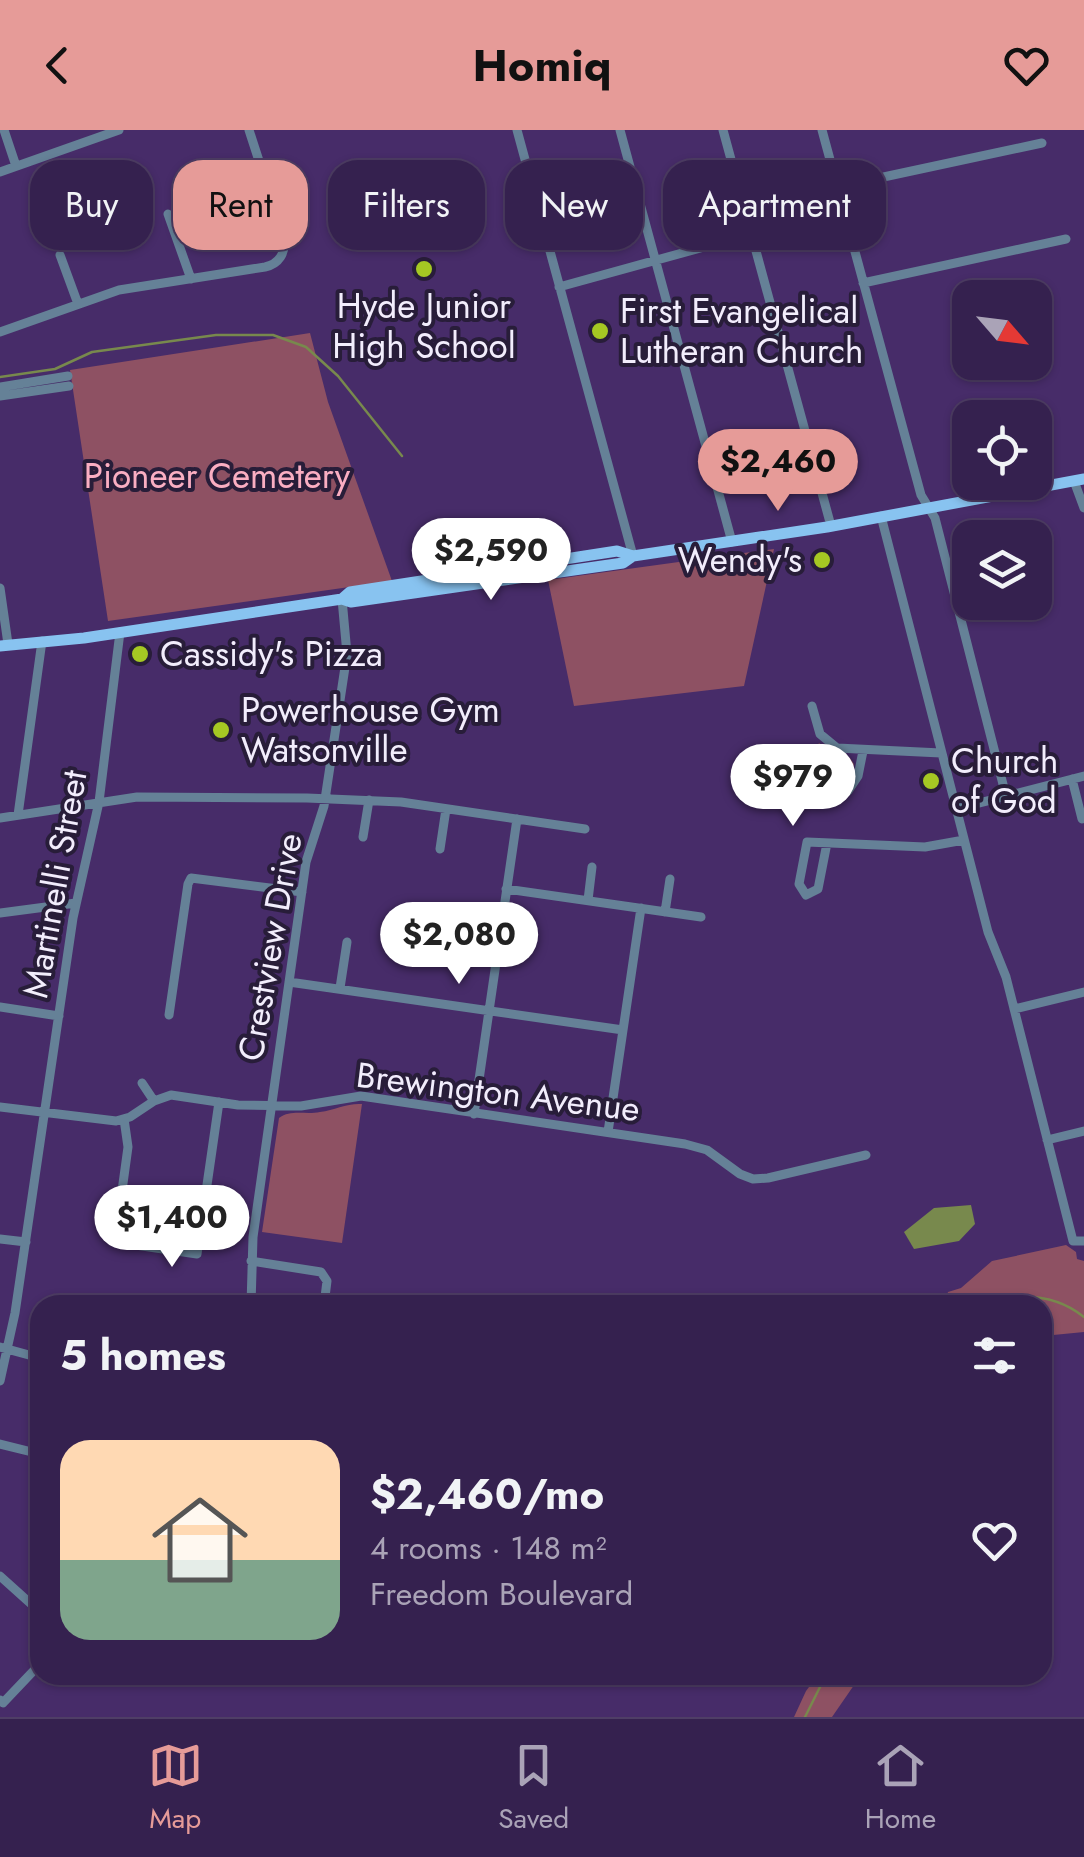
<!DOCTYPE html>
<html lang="en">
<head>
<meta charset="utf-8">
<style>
  :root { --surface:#35214f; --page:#3d2956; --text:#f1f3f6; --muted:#aaa3b7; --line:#4f3e66; --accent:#e69b98 }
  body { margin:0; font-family:Jost,sans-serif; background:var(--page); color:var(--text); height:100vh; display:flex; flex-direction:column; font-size:38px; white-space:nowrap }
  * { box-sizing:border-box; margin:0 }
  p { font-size:32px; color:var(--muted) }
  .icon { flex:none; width:55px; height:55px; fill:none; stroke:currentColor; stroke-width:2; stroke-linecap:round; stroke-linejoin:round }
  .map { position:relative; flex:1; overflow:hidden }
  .sheet { position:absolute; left:30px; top:1165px; width:1022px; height:390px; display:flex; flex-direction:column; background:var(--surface); border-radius:30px; box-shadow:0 2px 8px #0004,0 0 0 2px var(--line) }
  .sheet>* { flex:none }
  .top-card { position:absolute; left:30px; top:30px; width:1025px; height:90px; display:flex; gap:20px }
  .needle { width:65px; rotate:118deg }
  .controls { position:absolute; left:952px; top:150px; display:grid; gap:20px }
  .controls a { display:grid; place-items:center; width:100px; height:100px; border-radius:20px; background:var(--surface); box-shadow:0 2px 8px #0004,0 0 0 2px var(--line); font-size:50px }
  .price { position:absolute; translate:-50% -85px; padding:0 22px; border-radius:35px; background:#fff; color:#222; font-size:32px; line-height:65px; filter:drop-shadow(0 2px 5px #0008) }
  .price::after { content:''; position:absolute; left:50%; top:60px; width:30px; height:22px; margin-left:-15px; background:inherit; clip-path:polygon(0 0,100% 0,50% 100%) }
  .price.active { background:var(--accent); color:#111 }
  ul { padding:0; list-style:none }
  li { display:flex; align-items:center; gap:30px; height:250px; padding:0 30px }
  li span { display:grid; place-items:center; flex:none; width:280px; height:200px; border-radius:30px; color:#555 }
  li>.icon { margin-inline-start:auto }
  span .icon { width:120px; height:120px; fill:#fffc; stroke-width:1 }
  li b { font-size:42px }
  h2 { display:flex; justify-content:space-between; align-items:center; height:120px; padding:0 30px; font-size:42px }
  .pill { padding:0 35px; border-radius:30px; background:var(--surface); box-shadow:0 2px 8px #0004,0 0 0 2px var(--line); font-size:35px; line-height:90px }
  .pill.active { background:var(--accent); color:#111 }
  header { display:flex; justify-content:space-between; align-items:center; height:130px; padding:0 30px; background:var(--accent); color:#111; font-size:45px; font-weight:700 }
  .menu { display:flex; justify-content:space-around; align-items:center; height:140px; border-top:2px solid var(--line); background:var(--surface); font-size:28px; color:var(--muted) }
  .menu a { display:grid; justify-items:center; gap:5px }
  .menu .active { color:var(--accent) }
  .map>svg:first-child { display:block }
</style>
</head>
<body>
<header><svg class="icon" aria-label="back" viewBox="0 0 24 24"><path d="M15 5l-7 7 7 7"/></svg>Homiq<svg class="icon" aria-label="heart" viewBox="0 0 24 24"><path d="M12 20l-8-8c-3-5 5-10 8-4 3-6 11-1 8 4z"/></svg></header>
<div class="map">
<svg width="1084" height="1587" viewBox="0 0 1084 1587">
  <rect width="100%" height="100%" fill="#472c69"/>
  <path fill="#8e5163" d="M 310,203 L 328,272 L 392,451 L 108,491 L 70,240 Z
    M 774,419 L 744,556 L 574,576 L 548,450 Z
    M 819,613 L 832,623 L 850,628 L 854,634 L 849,651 L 828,651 L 817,666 L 804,639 Z
    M 362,974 L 342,1113 L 262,1102 L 279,988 C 291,979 305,985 320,982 C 335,980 347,973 362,974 Z
    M 1066,1115 L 1076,1122 L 1077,1129 L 1084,1131 L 1084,1202 L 1043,1206 L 1042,1175 L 944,1175 L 948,1162 L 961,1158 L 992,1131 Z
    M 818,1545 L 861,1545 L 832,1587 L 794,1587 L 806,1561 Z"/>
  <path fill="#78894d" d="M 971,1075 L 975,1094 L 959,1111 L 914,1119 L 904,1102 L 934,1078 Z"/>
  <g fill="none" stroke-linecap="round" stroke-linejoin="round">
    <path stroke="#78894d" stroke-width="2.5" d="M 0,247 L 55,239 L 92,222 L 216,205 L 273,205 L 306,217 L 338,246 L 402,326
      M 977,1175 C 1014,1163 1052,1161 1084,1187
      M 805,1587 L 826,1545"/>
    <path stroke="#658197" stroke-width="9" d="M 4,0 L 16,36
      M 517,0 L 633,426
      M 620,0 L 732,412
      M 723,0 L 831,396
      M 822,0 L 921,365 L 935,388 L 1006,666
      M 0,42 L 119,0
      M 837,57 L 1042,13
      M 168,84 L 191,149
      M 60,125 L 78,174
      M 863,153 L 1066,109
      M 559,157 L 751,104
      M 0,202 L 119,160 L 265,137 C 279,134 286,123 284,108 L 249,0
      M 0,257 L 68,246
      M 0,266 L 69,256
      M 1074,351 L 1084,378
      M 881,386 L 988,802 L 1006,847 L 1073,1111 L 1084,1111
      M 0,458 L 8,514
      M 812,576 L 820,604 L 837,618 L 941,623
      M 1072,649 L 1082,689
      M 834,660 L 848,661 L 858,646 L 863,621
      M 956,679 L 1084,646
      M 18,685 L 42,511
      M 0,688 L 137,667 L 307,668 L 401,672 L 585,699
      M 363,707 L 369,670
      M 827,713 L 818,759 L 806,765 L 799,754 L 807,712 L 925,717 L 964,710
      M 440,719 L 446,679
      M 506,759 L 701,787
      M 588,770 L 592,737
      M 665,782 L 670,749
      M 0,783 L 76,773
      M 431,791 L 438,788 L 500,797
      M 289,852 L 623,900
      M 340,858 L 347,812
      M 0,877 L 59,886
      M 1014,879 L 1084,862
      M 169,885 L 188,754 L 191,748 L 302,762
      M 142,953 L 154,971
      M 0,977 L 116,991 L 130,987 L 154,971 L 171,965 L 238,975 L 301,976 L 361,966 L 685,1014 L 707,1020 L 740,1044 L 753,1049 L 768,1048 L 866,1025
      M 474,984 L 517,689
      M 124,989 L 128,1017 L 115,1112 L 197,1124 L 219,972
      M 608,1002 L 641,778
      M 1047,1010 L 1084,1001
      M 0,1109 L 26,1112
      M 251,1131 L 321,1142 L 327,1151 L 324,1175
      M 251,1175 L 253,1107 L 306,732 L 324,676 L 347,524 L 342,469
      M 0,1217 L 40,1228
      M 0,1251 L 15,1183 L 73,788 L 99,672 L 120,502
      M 0,1314 L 40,1324
      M 38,1323 L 33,1346 L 40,1358
      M 0,1446 L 40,1482
      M 0,1570 L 3,1573 L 40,1534"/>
    <path stroke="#88c3f0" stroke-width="11" d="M 342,469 L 350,462 L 617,421 L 633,426 L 827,397 L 1084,349
      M 0,516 L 84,508 L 342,469 L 351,472 L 623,433 L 633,426"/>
  </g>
  <g fill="#a5c823" stroke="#281d39" stroke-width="4">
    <circle cx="424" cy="139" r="10"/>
    <circle cx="600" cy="201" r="10"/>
    <circle cx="822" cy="430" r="10"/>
    <circle cx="140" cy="524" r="10"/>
    <circle cx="221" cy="600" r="10"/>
    <circle cx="931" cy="651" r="10"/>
  </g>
  <g text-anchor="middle" stroke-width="8" stroke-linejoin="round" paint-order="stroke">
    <g font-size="35" fill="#f2edfc" stroke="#281d39" text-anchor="start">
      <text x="424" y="188" text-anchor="middle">Hyde Junior<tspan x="424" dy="40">High School</tspan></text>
      <text x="620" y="193">First Evangelical<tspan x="620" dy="40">Lutheran Church</tspan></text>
      <text x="802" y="442" text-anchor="end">Wendy's</text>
      <text x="160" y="536">Cassidy's Pizza</text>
      <text x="241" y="592">Powerhouse Gym<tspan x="241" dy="40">Watsonville</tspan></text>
      <text x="951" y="643">Church<tspan x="951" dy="40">of God</tspan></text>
    </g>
    <g font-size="35" fill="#faaec2" stroke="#281d39">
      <text x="217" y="358">Pioneer Cemetery</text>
    </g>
    <g font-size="35" fill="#f2edfc" stroke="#281d39">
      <text transform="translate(55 754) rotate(-80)" y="12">Martinelli Street</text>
      <text transform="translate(270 817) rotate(-80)" y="12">Crestview Drive</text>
      <text transform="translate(498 962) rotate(7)" y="12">Brewington Avenue</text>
    </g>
  </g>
</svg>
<div class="controls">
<a><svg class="needle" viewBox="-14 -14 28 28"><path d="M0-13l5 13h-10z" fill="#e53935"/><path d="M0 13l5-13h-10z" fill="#aaa3b7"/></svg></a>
<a><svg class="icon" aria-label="locate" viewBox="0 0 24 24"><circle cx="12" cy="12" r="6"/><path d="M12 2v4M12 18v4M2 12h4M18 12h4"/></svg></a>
<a><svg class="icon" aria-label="layers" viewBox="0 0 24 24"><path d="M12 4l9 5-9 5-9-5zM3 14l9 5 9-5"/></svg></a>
</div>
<b class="price active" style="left:778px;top:384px">$2,460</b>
<b class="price" style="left:491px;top:473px">$2,590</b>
<b class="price" style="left:793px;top:699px">$979</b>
<b class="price" style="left:459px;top:857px">$2,080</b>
<b class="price" style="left:172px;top:1140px">$1,400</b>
<div class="top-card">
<a class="pill">Buy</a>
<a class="pill active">Rent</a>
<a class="pill">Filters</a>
<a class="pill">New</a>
<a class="pill">Apartment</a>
</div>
<section class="sheet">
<h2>5 homes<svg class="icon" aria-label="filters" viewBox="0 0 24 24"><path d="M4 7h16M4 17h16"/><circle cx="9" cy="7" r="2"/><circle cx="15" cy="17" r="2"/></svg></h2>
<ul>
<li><span style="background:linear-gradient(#ffd9b3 60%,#7fa58c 0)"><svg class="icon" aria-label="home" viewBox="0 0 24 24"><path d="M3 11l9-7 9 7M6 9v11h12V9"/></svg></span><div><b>$2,460/mo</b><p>4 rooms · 148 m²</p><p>Freedom Boulevard</p></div><svg class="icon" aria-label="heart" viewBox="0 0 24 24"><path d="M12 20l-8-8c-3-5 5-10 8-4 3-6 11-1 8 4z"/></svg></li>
</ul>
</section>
</div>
<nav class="menu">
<a class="active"><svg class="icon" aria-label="map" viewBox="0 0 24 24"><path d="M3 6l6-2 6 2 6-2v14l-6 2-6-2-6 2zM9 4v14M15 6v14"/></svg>Map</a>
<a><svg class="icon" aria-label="saved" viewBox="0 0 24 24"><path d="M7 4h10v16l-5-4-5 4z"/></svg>Saved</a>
<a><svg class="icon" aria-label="home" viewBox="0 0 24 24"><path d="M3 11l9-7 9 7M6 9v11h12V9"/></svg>Home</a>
</nav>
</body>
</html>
